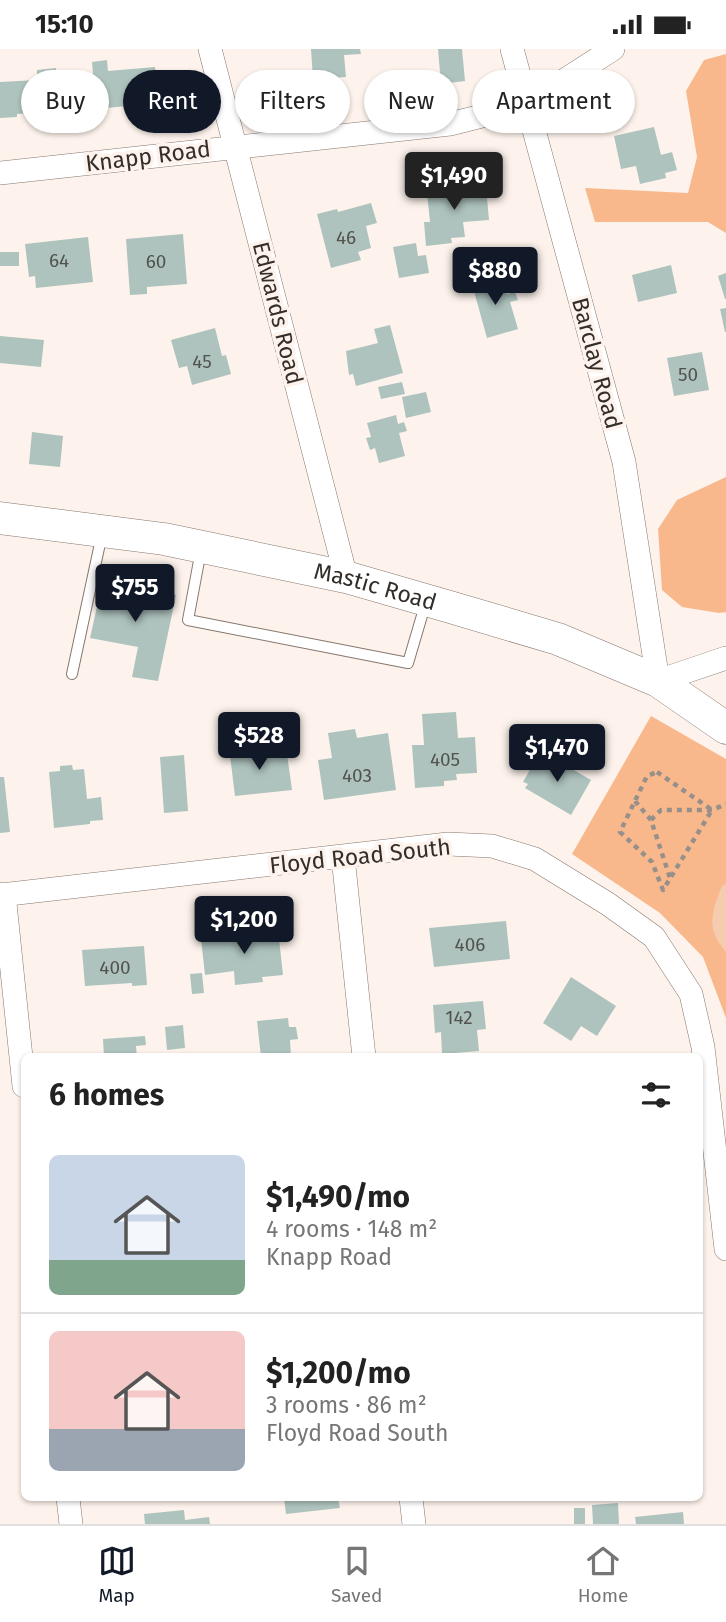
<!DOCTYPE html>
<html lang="en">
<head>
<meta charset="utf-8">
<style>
  :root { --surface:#fff; --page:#f2f2f2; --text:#222; --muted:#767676; --line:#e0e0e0; --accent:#111827 }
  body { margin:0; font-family:"Fira Sans",sans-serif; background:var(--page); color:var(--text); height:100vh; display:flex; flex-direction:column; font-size:26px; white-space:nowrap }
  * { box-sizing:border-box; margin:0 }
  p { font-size:23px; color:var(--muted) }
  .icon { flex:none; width:38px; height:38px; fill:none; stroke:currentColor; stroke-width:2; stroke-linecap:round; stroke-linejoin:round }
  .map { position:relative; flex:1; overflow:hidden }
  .drawer { position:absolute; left:21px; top:1004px; width:682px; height:448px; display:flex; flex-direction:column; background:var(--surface); border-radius:10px; box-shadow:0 2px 5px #0004 }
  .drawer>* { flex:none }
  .hud { position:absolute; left:21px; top:21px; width:684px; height:63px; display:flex; gap:14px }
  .price { position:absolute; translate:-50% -60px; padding:0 16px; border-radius:7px; background:var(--accent); color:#fff; font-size:23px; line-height:46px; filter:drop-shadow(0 2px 4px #0008) }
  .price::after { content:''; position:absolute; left:50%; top:42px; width:21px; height:16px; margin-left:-10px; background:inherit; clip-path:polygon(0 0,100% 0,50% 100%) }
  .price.active { background:#222; color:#fff }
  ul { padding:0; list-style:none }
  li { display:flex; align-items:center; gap:21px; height:175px; padding:0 28px }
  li+li { border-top:2px solid var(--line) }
  li span { display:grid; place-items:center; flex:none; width:196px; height:140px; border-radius:10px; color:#555 }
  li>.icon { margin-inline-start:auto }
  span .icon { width:84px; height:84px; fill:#fffc; stroke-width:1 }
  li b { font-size:30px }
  h2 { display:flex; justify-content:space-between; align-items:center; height:84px; padding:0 28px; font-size:30px }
  .pill { padding:0 24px; border-radius:32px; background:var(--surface); box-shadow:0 2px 5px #0004; font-size:24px; line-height:63px }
  .pill.active { background:var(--accent); color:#fff }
  .status { display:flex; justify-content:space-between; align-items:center; height:49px; padding:0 35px; background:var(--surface); direction:ltr }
  .status svg { height:19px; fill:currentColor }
  .dock { display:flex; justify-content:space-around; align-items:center; height:98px; border-top:2px solid var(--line); background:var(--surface); font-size:19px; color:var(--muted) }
  .dock a { display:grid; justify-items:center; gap:4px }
  .dock .active { color:var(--accent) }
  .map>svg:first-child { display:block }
</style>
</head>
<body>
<div class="status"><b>15:10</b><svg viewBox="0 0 49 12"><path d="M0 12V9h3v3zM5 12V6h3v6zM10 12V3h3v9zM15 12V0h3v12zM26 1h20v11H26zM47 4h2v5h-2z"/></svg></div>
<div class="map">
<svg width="726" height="1475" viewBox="0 0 726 1475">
  <rect width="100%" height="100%" fill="#fdf3ec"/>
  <path fill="#f9b88c" d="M 726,5 L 726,184 L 708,173 L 595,173 L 585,139 L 688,144 L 697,108 L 686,42 L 704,11 Z
    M 726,428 L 726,563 L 719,564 L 682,558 L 662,541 L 658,480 L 677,451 Z
    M 651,667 L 726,710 L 726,969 L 703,908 L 660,864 L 572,805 Z"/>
  <path fill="#f6ccb0" d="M 726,835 L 726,903 C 706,880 711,864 722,837 Z"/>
  <path fill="#aec3be" d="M 311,0 L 360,0 L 361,5 L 344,6 L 346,28 L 313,30 Z
    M 438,0 L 462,0 L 465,32 L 441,35 Z
    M 107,11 L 108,22 L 155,18 L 159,54 L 96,60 L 92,13 Z
    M 56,19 L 58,50 L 42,51 L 43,63 L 17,65 L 17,68 L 0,69 L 0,33 L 37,31 L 37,21 Z
    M 654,78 L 661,106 L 672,103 L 677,121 L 665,124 L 666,129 L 640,135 L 636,117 L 621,120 L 614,87 Z
    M 462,131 L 463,139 L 486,137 L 489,171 L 463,173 L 465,188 L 451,189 L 452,194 L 426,197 L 424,173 L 430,173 L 427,144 L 449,142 L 448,132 Z
    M 371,154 L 377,174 L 366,177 L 371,199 L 358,203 L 361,211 L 331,219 L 317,165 L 337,160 L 338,163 Z
    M 183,185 L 187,235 L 147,238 L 147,245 L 130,246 L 126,190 Z
    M 88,188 L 93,233 L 36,239 L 35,227 L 29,228 L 25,195 Z
    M 416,194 L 418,207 L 426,206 L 429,224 L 399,229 L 393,198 Z
    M 0,203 L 19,203 L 19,217 L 0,217 Z
    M 671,216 L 677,244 L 638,253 L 632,226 Z
    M 726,224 L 726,250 L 725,250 L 718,227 Z
    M 502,227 L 507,245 L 515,243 L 518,251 L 510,253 L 518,280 L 487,289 L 472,235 Z
    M 726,259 L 726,283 L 725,283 L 720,260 Z
    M 390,276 L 403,324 L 356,337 L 353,325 L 349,326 L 346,302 L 378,294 L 374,280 Z
    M 215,279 L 222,307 L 226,306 L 231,325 L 192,336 L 187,317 L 179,319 L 171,291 Z
    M 0,287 L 44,291 L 41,318 L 0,314 Z
    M 702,303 L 709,341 L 674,347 L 667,309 Z
    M 402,333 L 405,345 L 381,350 L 378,338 Z
    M 426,343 L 431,363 L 406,369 L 402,348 Z
    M 396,366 L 398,375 L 404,373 L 407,382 L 399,384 L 405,407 L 379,414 L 375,399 L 370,401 L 366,389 L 371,388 L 367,374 Z
    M 32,383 L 63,387 L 60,418 L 29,415 Z
    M 103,531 L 176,546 L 158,632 L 132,628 L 138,598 L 90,589 Z
    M 456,663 L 458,689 L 475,688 L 477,724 L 456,725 L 457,731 L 444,732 L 444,737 L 415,739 L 412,696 L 424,696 L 422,665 Z
    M 355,680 L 357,689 L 388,684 L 396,741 L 324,751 L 318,711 L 332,709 L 328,684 Z
    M 250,695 L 252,709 L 287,705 L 292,741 L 235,747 L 229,698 Z
    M 544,704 L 591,731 L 571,766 L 525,739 L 528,735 L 523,733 L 531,719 L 534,721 Z
    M 184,706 L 188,762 L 164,764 L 160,708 Z
    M 72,716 L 73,721 L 84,720 L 87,750 L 101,748 L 103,771 L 90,772 L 90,775 L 54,779 L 49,723 L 60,722 L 60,717 Z
    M 0,728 L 4,728 L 10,783 L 0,784 Z
    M 506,872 L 510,910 L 434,918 L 429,879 Z
    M 278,881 L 283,926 L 262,928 L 263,933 L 235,936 L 234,922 L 205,926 L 201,890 Z
    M 144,897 L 147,936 L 132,937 L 132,934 L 85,937 L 82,901 Z
    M 202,924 L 204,944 L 192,945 L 190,925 Z
    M 571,928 L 616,957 L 597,987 L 581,977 L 571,992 L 543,974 Z
    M 483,952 L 486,980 L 477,981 L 479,1002 L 442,1005 L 441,983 L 435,984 L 433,956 Z
    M 288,969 L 289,978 L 296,978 L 298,990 L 290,991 L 291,1008 L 261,1008 L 257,972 Z
    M 183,976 L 185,999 L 167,1001 L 165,978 Z
    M 145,987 L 146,996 L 136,997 L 137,1008 L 104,1008 L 103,990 Z
    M 284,1449 L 338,1449 L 340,1459 L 286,1465 Z
    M 618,1454 L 619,1475 L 593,1475 L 592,1456 Z
    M 574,1459 L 585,1459 L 585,1475 L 574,1475 Z
    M 184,1461 L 185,1471 L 209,1468 L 210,1475 L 145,1475 L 144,1465 Z
    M 683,1463 L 684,1475 L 636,1475 L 635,1468 Z"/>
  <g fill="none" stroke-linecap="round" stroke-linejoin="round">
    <defs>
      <path id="service" d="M 201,501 L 188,571 L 408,614 L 426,553
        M 72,625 L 102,485"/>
      <path id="minor" d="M 210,0 L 346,528
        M 512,0 L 624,413 L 658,632 L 726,609
        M 0,124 L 450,75 L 526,56 L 613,0
        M 343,808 L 364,1008
        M 4,845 L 24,1037
        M 0,846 L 448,795 L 492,797 L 535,810 L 608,855 L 654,888 L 691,945 L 703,998 L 726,1200
        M 68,1449 L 71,1475
        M 411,1449 L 414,1475"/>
      <g id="secondary">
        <path id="s1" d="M 0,469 L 164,490 L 346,528 L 450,558 L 558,590 L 658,632 L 726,679"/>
      </g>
    </defs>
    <use href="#service" stroke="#86776d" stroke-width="12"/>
    <use href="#minor" stroke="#86776d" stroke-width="24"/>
    <use href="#secondary" stroke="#86776d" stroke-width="33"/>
    <path stroke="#978f89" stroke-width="4.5" stroke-dasharray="5 5" stroke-linecap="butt" d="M 657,723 L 712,761 L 663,841 L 652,813 L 620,783 L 647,727 Z
      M 635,752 L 651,771 L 670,829
      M 651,771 L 661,761 L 712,761 L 726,755"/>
    <use href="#service" stroke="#fff" stroke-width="10"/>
    <use href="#minor" stroke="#fff" stroke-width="23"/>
    <use href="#secondary" stroke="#fff" stroke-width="32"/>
  </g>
  <g text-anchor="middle" stroke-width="7" stroke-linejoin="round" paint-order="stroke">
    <g font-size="19" fill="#52534f">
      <text x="346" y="195">46</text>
      <text x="59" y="218">64</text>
      <text x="156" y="219">60</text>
      <text x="202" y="319">45</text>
      <text x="688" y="332">50</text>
      <text x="445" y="717">405</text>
      <text x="357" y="733">403</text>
      <text x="470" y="902">406</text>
      <text x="115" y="925">400</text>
      <text x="459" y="975">142</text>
    </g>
    <g font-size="23" fill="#342e2a" stroke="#fdf3ec">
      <text transform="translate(148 107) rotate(-7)" y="8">Knapp Road</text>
      <text transform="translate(278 264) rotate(76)" y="8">Edwards Road</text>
      <text transform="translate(597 314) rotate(75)" y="8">Barclay Road</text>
      <text dy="8" stroke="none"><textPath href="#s1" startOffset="382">Mastic Road</textPath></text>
      <text transform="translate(360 807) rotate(-6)" y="8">Floyd Road South</text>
    </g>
  </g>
</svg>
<b class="price active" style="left:454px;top:163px">$1,490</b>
<b class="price" style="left:495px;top:258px">$880</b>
<b class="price" style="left:135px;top:575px">$755</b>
<b class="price" style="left:259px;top:723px">$528</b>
<b class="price" style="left:557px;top:735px">$1,470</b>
<b class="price" style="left:244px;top:907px">$1,200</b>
<div class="hud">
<a class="pill">Buy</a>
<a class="pill active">Rent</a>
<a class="pill">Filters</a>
<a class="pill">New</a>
<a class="pill">Apartment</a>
</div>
<section class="drawer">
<h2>6 homes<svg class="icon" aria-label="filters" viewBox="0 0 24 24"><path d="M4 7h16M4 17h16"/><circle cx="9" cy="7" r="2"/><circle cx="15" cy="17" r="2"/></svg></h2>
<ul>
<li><span style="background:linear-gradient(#c9d6e8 75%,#7fa58c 0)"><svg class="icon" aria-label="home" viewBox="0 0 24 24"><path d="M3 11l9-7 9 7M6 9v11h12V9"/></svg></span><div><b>$1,490/mo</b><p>4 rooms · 148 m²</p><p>Knapp Road</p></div></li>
<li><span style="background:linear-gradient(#f6c9c9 70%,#9aa5b1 0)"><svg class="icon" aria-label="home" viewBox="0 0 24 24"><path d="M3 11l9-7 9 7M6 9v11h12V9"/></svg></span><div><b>$1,200/mo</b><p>3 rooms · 86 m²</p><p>Floyd Road South</p></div></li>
</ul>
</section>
</div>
<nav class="dock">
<a class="active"><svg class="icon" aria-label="map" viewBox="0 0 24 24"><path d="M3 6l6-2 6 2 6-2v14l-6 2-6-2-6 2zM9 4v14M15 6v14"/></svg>Map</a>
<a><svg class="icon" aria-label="saved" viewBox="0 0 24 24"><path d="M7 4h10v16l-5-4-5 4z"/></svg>Saved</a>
<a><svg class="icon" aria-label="home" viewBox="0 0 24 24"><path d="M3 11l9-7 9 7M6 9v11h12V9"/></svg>Home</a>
</nav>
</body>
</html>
